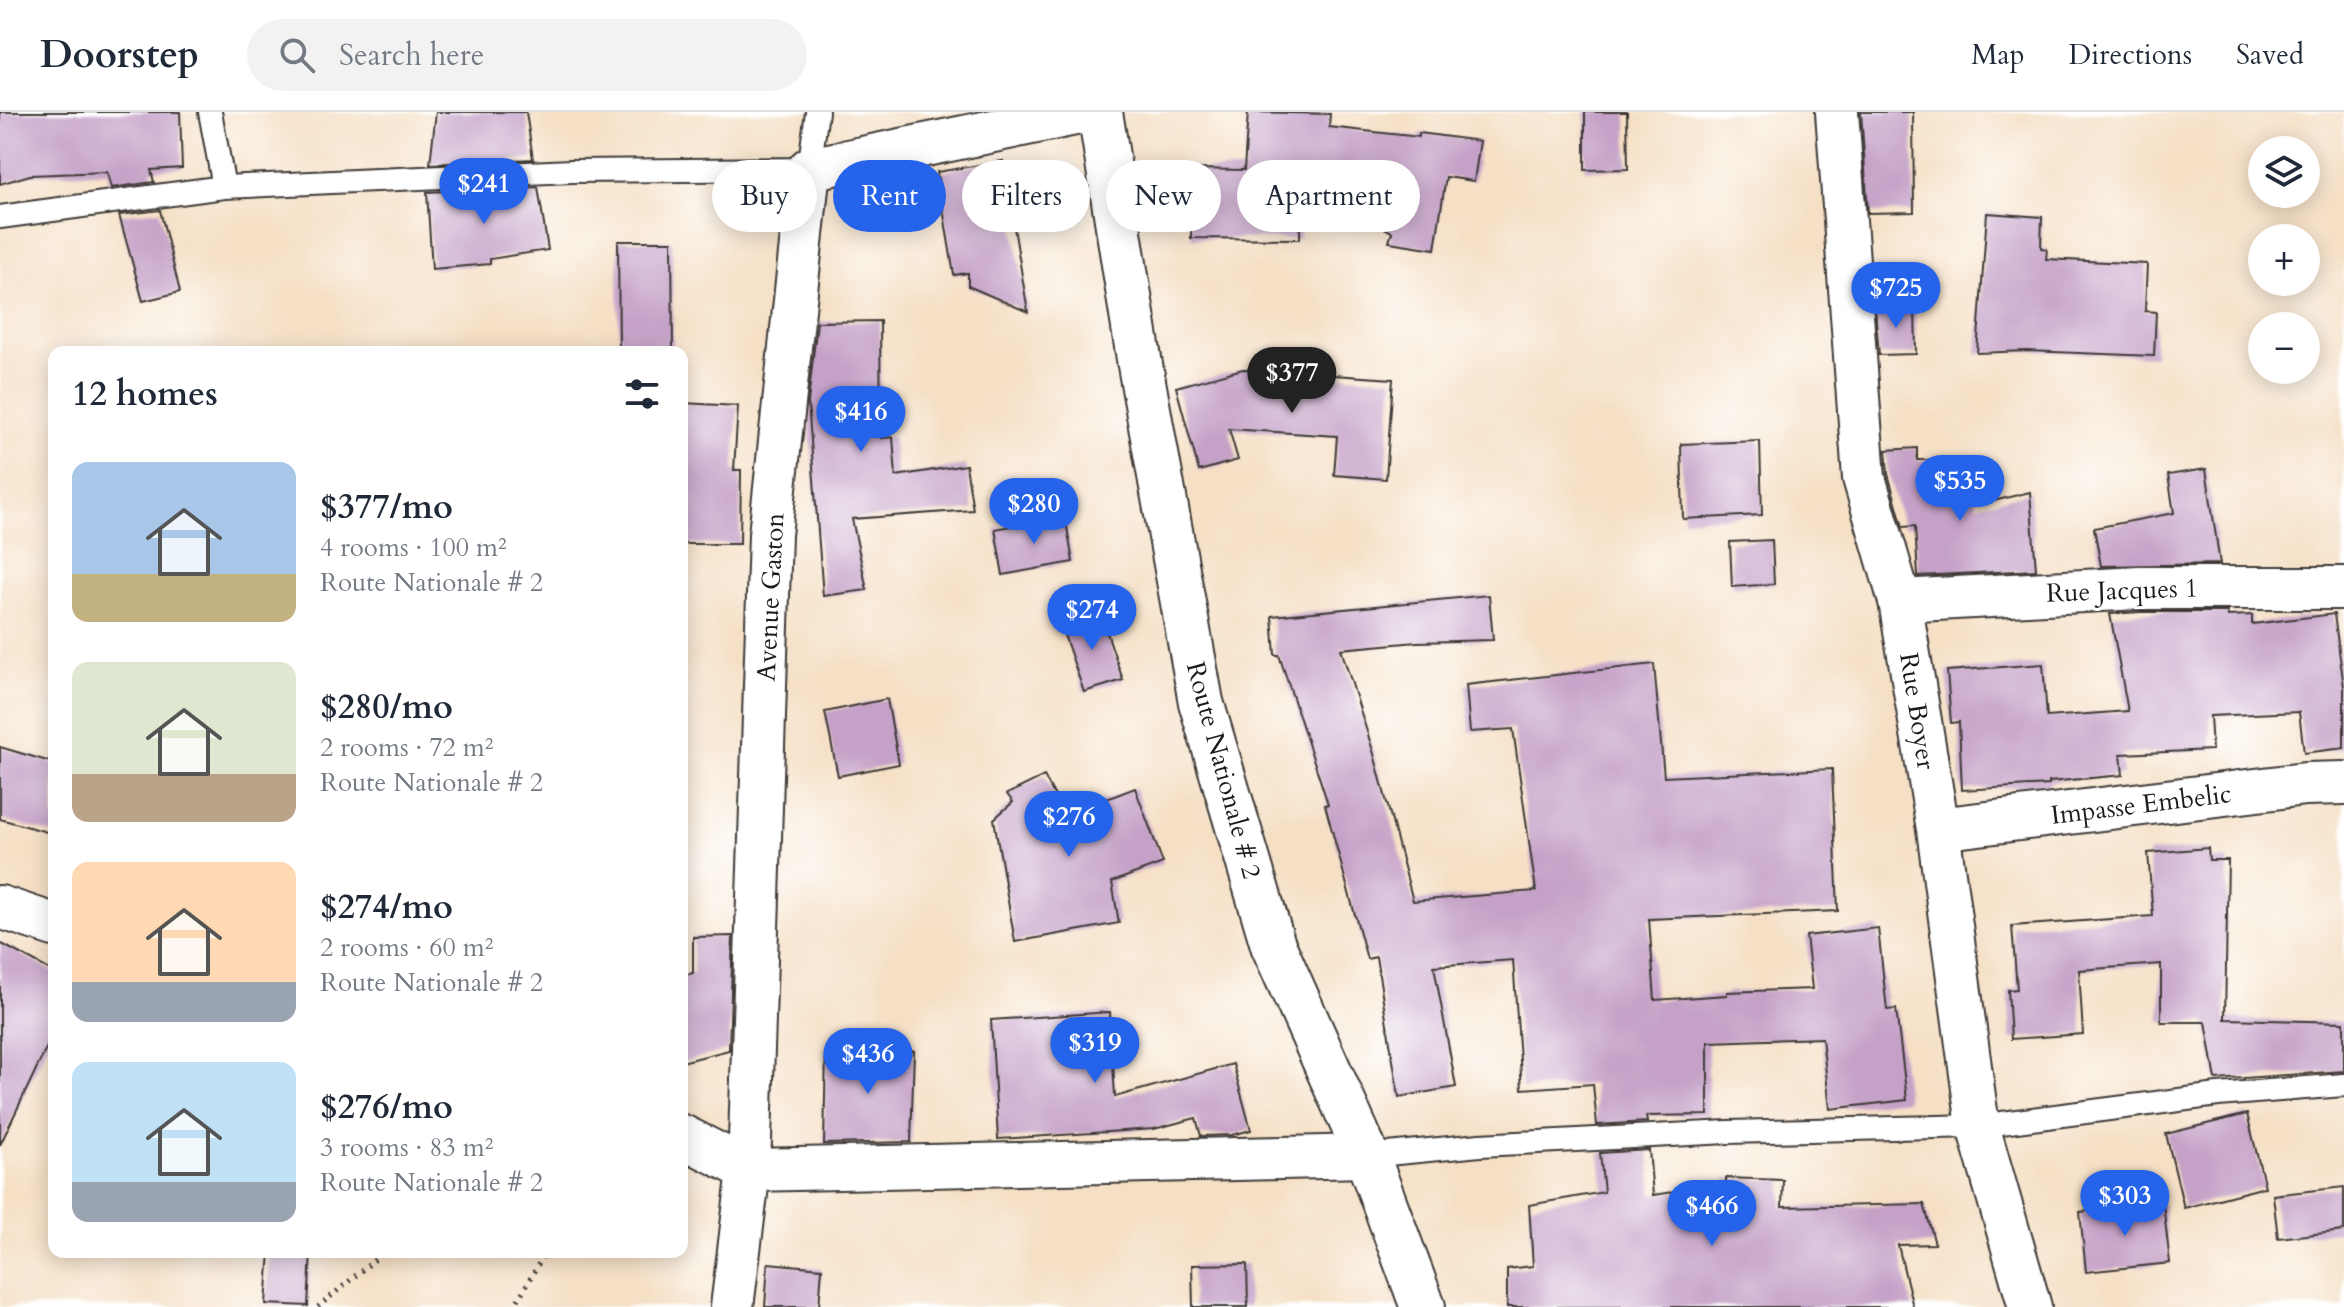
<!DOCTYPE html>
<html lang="en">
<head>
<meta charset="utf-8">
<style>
  :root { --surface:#fff; --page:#f2f2f3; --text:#1f2937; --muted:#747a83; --line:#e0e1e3; --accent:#2563eb }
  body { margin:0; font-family:Cardo,serif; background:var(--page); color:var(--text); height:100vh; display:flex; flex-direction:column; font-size:30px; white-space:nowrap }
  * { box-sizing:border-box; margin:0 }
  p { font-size:26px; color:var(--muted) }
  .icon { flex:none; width:44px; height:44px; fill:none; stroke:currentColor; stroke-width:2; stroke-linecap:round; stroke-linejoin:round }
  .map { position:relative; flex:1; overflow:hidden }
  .drawer { position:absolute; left:48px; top:234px; width:640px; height:912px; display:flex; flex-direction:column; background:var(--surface); border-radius:16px; box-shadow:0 4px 20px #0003 }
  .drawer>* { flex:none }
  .top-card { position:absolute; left:712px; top:48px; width:760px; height:72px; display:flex; gap:16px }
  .tools { position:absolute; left:2248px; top:24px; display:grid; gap:16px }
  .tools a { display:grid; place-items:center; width:72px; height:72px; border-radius:50%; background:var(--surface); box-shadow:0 4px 20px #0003; font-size:40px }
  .price { position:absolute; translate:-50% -68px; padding:0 18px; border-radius:28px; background:var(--accent); color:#fff; font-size:26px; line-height:52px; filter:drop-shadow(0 2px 4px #0008) }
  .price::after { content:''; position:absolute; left:50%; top:48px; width:24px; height:18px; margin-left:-12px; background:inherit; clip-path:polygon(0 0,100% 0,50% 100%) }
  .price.on { background:#222; color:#fff }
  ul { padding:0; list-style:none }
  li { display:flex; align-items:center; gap:24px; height:200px; padding:0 24px }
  li span { display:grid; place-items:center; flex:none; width:224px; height:160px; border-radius:16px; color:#555 }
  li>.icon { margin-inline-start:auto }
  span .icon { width:96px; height:96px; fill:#fffc; stroke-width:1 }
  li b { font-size:34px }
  h2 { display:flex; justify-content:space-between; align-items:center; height:96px; padding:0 24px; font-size:34px }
  .pill { padding:0 28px; border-radius:36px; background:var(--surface); box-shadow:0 4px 20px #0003; font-size:28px; line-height:72px }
  .pill.on { background:var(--accent); color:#fff }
  header { display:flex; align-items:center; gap:48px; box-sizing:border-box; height:112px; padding:0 40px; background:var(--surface); border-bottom:2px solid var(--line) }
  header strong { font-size:38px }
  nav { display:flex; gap:44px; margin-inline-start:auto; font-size:28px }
  .search { width:560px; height:72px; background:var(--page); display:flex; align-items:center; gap:20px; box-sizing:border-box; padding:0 28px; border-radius:44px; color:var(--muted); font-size:30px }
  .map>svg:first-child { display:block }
</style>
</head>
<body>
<header>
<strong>Doorstep</strong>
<div class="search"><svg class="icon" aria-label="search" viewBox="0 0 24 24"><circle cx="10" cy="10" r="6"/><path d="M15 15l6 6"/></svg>Search here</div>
<nav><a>Map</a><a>Directions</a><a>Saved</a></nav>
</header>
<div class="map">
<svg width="2344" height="1195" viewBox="0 0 2344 1195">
  <rect width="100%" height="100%" fill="#fff"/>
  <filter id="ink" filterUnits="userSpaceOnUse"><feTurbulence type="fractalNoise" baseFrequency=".0125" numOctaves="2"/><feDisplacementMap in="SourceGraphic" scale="16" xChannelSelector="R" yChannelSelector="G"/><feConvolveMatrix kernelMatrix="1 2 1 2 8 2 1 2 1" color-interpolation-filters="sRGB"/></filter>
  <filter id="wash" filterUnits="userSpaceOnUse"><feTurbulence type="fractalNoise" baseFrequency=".006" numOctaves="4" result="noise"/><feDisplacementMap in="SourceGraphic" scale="32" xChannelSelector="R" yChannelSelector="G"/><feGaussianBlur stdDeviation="1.8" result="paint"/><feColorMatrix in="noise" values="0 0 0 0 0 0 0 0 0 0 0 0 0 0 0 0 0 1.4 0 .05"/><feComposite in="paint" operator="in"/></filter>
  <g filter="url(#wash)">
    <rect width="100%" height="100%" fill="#f5e0c6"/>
    <g id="blocks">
      <path fill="#c5a1c7" d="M 0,0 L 180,0 L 182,56 L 151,58 L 154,70 L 111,76 L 107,60 L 30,63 L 0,72 Z
        M 436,0 L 526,0 L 533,47 L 430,52 Z
        M 1248,0 L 1330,2 L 1329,15 L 1419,25 L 1419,21 L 1480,29 L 1474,69 L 1446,65 L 1435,137 L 1389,130 L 1392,120 L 1301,71 L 1300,127 L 1191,126 L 1192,57 L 1244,58 Z
        M 1585,0 L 1627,0 L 1628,57 L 1585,58 Z
        M 1861,0 L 1913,0 L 1914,100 L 1868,101 Z
        M 1003,49 L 1028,200 L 968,174 L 968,161 L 954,163 L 937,60 Z
        M 538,75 L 548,138 L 490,147 L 490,152 L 432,157 L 427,80 Z
        M 160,98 L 180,180 L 143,189 L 119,103 Z
        M 1987,101 L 2042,105 L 2041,136 L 2047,137 L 2046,147 L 2147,152 L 2145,199 L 2156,200 L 2154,244 L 2027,239 L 1977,241 Z
        M 618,129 L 672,129 L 673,240 L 619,240 Z
        M 1915,194 L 1916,242 L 1879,243 L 1875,195 Z
        M 880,209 L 881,326 L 893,325 L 896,364 L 966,353 L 973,398 L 852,407 L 867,478 L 823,484 L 808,290 L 817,210 Z
        M 1243,257 L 1393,267 L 1386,367 L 1334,363 L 1337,324 L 1229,317 L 1238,348 L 1199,359 L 1176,275 Z
        M 682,291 L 738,294 L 734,358 L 741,358 L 740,432 L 682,432 Z
        M 1760,329 L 1762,403 L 1683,407 L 1681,332 Z
        M 1917,336 L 1917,348 L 1935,348 L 1937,381 L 1975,377 L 1977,393 L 2030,380 L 2036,458 L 1918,464 L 1915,414 L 1903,415 L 1888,362 L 1886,338 Z
        M 2206,357 L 2220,452 L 2101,454 L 2094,416 L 2174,401 L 2168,363 Z
        M 1065,404 L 1073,450 L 1003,463 L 995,417 Z
        M 1772,428 L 1774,472 L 1732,475 L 1730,430 Z
        M 1489,483 L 1493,528 L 1417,530 L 1341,537 L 1374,642 L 1413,789 L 1536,779 L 1513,617 L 1470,620 L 1466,573 L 1654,552 L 1664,665 L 1832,657 L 1838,799 L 1649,807 L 1655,888 L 1727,883 L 1727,880 L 1812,877 L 1806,824 L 1878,816 L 1887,898 L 1896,897 L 1907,988 L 1830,997 L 1822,926 L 1708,930 L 1708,1003 L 1646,1004 L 1647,1010 L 1597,1013 L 1593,972 L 1522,977 L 1513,848 L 1434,854 L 1456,975 L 1399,985 L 1376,845 L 1367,847 L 1325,693 L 1328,692 L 1279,543 L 1275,543 L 1272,504 Z
        M 1100,500 L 1123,568 L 1084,580 L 1061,514 Z
        M 2140,500 L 2227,500 L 2228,504 L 2252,503 L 2252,512 L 2334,502 L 2344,575 L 2344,636 L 2304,641 L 2299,600 L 2210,604 L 2212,638 L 2121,642 L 2123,663 L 2049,670 L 2049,673 L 1962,678 L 1959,610 L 1951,611 L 1947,559 L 2043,552 L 2047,605 L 2128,599 L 2110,502 Z
        M 887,587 L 899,652 L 838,664 L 825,600 Z
        M 0,635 L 54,651 L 54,722 L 0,707 Z
        M 1044,664 L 1065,703 L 1135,676 L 1163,751 L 1112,770 L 1119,811 L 1015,830 L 994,707 L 1013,690 L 1007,682 Z
        M 2208,736 L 2209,748 L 2228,748 L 2225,907 L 2344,910 L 2344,959 L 2216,968 L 2206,910 L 2161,910 L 2161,852 L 2079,858 L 2083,922 L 2011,927 L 2008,878 L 2017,877 L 2012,814 L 2153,804 L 2148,741 Z
        M 733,824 L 729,938 L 682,950 L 682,864 L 693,861 L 693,825 Z
        M 0,831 L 54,860 L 54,920 L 0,1033 Z
        M 1110,900 L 1115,985 L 1233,952 L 1251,1018 L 1232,1023 L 1201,1024 L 1196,1006 L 1154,1017 L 998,1027 L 991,908 Z
        M 826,937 L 914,939 L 911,1030 L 824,1032 Z
        M 2247,1002 L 2265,1075 L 2184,1096 L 2166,1022 Z
        M 1649,1038 L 1653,1083 L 1726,1072 L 1726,1066 L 1783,1068 L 1782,1095 L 1924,1092 L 1935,1132 L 1898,1133 L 1913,1195 L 1507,1195 L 1507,1157 L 1533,1154 L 1529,1093 L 1604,1080 L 1600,1041 Z
        M 2344,1075 L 2344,1119 L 2278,1126 L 2273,1083 Z
        M 2163,1091 L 2170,1151 L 2086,1160 L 2080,1100 Z
        M 270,1140 L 311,1140 L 308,1194 L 266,1192 Z
        M 768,1151 L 822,1156 L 819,1195 L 765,1195 Z
        M 1247,1152 L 1248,1195 L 1193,1195 L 1192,1153 Z"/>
    </g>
  </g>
  <g filter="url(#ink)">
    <use href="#blocks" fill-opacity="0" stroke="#3d3936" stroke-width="2"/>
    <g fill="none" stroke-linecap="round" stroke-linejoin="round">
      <defs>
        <path id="service" d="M 224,75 L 572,59 L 809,57 L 817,0
          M 0,105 L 224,75 L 210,0
          M 1367,1044 L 1480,1033 L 1728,1020 L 1978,1014 L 2218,983 L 2344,973"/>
        <path id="minor" d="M 1837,0 L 1864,366 L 1900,489 L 1938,717 L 1978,1014 L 2030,1195
          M 1900,489 L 2139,476 L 2344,476
          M 1938,717 L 2305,672 L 2344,671
          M 0,795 L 54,813
          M 682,1024 L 749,1058 L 1367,1044
          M 732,1195 L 749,1058 L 770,423 L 809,57 L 1085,0"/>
        <path id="primary" d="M 1100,0 L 1140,253 L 1201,590 L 1273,833 L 1367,1044 L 1423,1195"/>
      </defs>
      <use href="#service" stroke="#3d3936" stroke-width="26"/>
      <use href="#minor" stroke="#3d3936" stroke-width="46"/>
      <use href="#primary" stroke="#3d3936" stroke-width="48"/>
      <path stroke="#3d3936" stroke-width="5" stroke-dasharray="2 6" stroke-linecap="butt" d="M 318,1195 L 384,1140
        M 514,1195 L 545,1140"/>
      <use href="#service" stroke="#fff" stroke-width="22"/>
      <use href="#minor" stroke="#fff" stroke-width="42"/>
      <use href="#primary" stroke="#fff" stroke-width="44"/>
    </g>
  </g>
  <g text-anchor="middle" stroke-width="6" stroke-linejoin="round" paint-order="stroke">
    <g font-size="26" fill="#1c1c1c" stroke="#fff">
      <text transform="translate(2122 478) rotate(-2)" y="9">Rue Jacques 1</text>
      <text transform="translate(770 485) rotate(-87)" y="9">Avenue Gaston</text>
      <text transform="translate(1918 599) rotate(81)" y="9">Rue Boyer</text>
      <text transform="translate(1224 658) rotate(75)" y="9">Route Nationale # 2</text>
      <text transform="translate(2141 692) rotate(-7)" y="9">Impasse Embelic</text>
    </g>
  </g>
</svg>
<div class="tools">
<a><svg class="icon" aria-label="layers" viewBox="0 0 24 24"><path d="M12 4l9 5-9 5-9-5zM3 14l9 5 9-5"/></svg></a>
<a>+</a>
<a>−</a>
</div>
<b class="price" style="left:484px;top:114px">$241</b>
<b class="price" style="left:1896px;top:218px">$725</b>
<b class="price on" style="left:1292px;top:303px">$377</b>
<b class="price" style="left:861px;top:342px">$416</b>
<b class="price" style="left:1960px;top:411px">$535</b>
<b class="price" style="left:1034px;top:434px">$280</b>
<b class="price" style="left:1092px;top:540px">$274</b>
<b class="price" style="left:1069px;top:747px">$276</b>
<b class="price" style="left:1095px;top:973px">$319</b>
<b class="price" style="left:868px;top:984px">$436</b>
<b class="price" style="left:2125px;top:1126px">$303</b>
<b class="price" style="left:1712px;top:1136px">$466</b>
<div class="top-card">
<a class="pill">Buy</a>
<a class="pill on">Rent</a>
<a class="pill">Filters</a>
<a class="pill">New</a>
<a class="pill">Apartment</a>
</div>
<section class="drawer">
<h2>12 homes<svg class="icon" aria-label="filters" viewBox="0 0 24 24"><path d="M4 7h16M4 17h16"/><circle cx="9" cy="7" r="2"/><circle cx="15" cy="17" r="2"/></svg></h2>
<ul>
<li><span style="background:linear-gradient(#a9c7e8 70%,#c2b280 0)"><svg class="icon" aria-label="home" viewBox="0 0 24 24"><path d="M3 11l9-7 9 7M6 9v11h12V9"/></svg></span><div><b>$377/mo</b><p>4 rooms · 100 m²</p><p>Route Nationale # 2</p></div></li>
<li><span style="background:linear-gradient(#dfe7d0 70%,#b9a48a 0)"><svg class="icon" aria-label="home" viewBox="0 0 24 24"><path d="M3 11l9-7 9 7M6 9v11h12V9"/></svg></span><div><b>$280/mo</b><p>2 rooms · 72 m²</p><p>Route Nationale # 2</p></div></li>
<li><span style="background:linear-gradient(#ffd9b3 75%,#9aa5b1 0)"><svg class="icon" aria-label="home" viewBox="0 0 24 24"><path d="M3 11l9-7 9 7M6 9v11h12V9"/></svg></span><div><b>$274/mo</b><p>2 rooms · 60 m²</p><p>Route Nationale # 2</p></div></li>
<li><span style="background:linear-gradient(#bfe0f5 75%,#9aa5b1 0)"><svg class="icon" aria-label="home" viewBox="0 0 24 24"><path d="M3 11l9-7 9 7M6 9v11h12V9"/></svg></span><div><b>$276/mo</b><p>3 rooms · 83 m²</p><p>Route Nationale # 2</p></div></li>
</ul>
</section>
</div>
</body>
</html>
